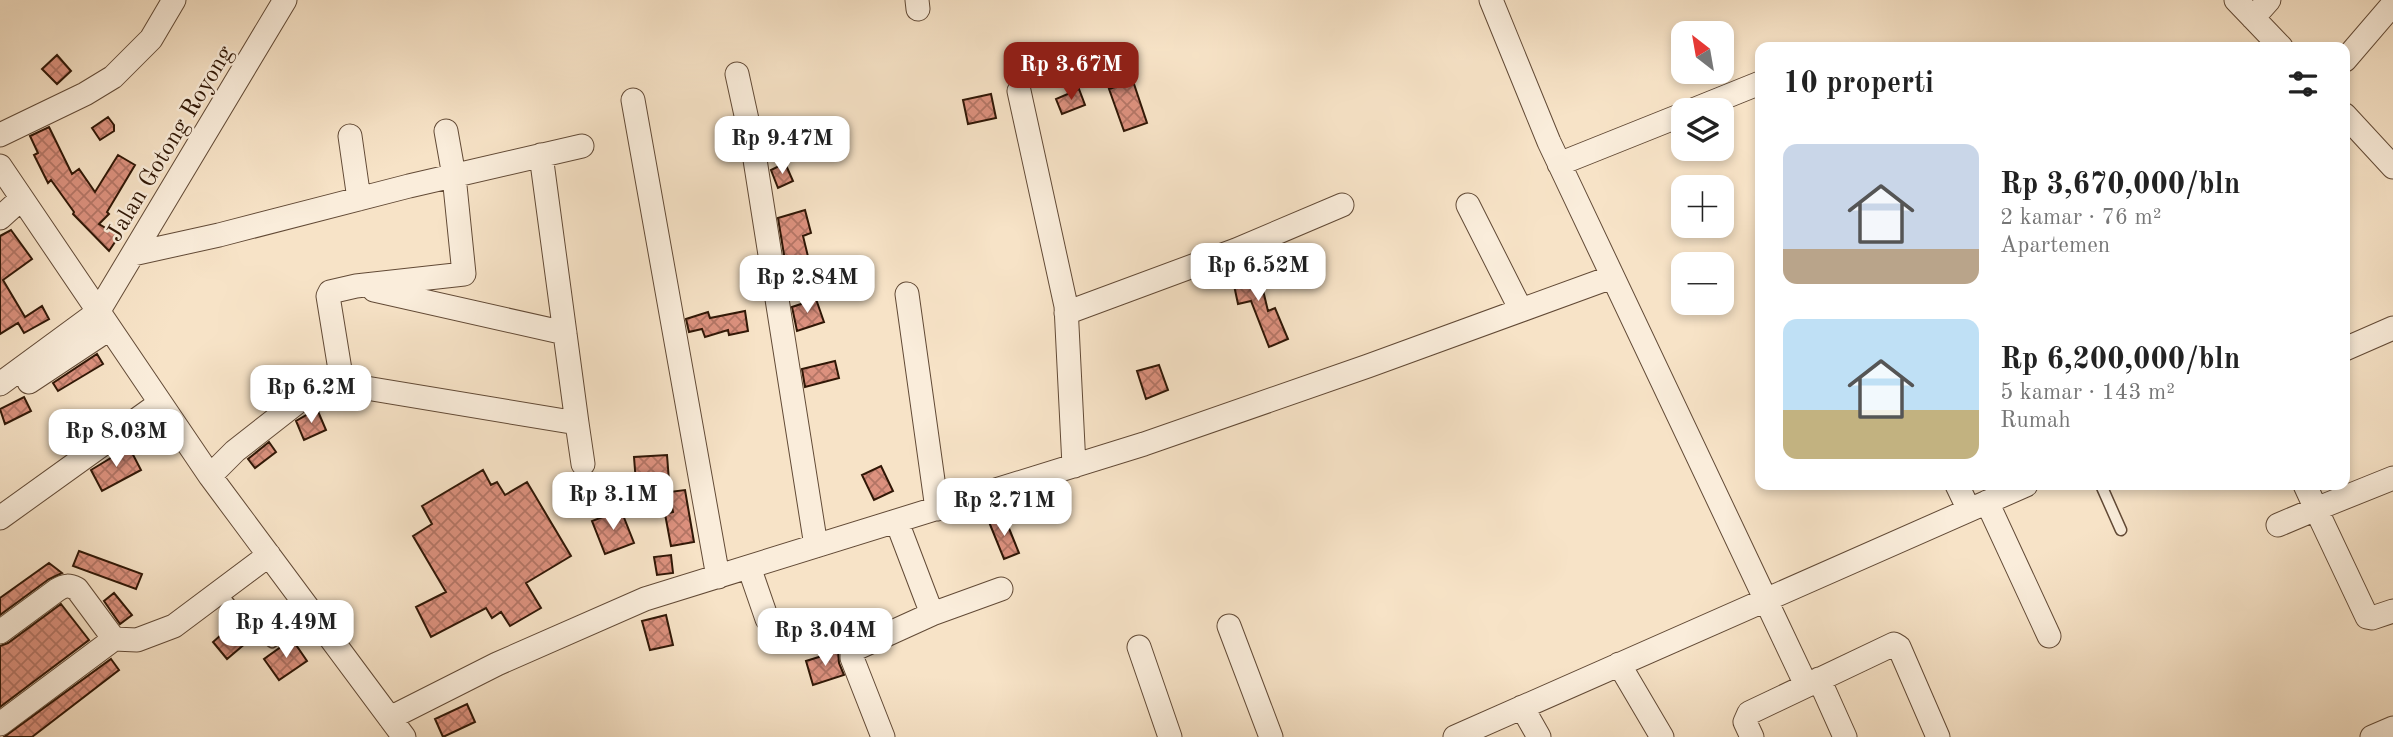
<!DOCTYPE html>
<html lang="id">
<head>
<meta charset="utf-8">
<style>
  :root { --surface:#fff; --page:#f6f6f6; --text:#222; --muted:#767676; --accent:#8f2418 }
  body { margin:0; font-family:"Old Standard TT",serif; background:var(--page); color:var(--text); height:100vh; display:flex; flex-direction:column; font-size:26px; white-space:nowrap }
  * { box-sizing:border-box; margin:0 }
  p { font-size:23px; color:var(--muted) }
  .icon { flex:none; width:38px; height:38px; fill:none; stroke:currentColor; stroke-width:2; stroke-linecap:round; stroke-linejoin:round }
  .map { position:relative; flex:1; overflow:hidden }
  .details { position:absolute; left:1755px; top:42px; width:595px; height:448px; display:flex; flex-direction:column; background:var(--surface); border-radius:14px; box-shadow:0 4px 10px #0003 }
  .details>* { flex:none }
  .needle { width:46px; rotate:329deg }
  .fabs { position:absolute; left:1671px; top:21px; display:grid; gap:14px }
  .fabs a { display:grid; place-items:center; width:63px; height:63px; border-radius:14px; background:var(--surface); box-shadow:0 4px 10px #0003; font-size:35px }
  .price { position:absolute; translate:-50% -60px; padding:0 16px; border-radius:14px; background:#fff; color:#222; font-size:23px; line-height:46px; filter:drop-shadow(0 2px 4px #0008) }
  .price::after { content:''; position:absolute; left:50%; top:42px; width:21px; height:16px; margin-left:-10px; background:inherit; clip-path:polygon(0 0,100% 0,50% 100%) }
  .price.selected { background:var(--accent); color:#fff }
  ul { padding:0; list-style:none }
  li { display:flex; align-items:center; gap:21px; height:175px; padding:0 28px }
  li span { display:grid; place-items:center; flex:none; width:196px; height:140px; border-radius:14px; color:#555 }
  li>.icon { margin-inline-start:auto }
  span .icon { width:84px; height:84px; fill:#fffc; stroke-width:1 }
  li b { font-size:30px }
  h2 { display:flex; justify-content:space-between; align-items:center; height:84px; padding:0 28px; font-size:30px }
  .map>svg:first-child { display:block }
</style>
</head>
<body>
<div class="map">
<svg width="2393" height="737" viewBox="0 0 2393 737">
  <defs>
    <pattern id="building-cross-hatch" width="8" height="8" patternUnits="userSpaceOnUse" patternTransform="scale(1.75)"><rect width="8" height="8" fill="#dc917e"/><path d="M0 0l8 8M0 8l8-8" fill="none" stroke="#b37565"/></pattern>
  </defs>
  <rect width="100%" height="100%" fill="#f7e3c7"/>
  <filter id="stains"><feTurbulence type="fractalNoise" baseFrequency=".00286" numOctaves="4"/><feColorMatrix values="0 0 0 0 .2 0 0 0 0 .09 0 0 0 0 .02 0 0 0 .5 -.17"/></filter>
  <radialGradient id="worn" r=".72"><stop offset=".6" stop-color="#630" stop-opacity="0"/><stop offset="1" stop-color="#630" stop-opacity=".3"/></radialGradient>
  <path fill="url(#building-cross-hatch)" stroke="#301706" stroke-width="2" d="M 57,55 L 71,71 L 57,84 L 42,69 Z
    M 1133,81 L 1147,123 L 1124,131 L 1109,89 Z
    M 1079,89 L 1085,105 L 1062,114 L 1056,99 Z
    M 991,94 L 996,118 L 968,124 L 963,100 Z
    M 108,117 L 114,125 L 114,131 L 100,140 L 92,128 Z
    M 49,127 L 72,174 L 79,169 L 95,192 L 118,155 L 135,165 L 107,212 L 109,214 L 99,224 L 119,236 L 109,251 L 73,214 L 74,212 L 51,180 L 48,183 L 34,155 L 38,153 L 30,136 Z
    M 785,163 L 793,181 L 778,188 L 771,170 Z
    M 805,210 L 811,233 L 803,236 L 812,273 L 788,279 L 778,218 Z
    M 11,230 L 32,259 L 3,280 L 25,317 L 42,306 L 49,319 L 24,333 L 18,323 L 0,334 L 0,236 Z
    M 1257,265 L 1268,311 L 1275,308 L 1288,339 L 1269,347 L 1251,301 L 1238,304 L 1231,271 Z
    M 816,299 L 824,322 L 797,331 L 792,307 Z
    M 745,311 L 748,331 L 729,335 L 728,330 L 705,337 L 702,329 L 689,332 L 686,319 L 708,312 L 710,318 Z
    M 97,354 L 103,364 L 58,391 L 53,383 Z
    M 835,361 L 839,378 L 805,387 L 802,369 Z
    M 1159,365 L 1168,390 L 1146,399 L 1137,371 Z
    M 24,397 L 31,411 L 5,424 L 0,409 Z
    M 317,409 L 326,430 L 304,440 L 296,421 Z
    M 269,442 L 276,452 L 255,468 L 248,459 Z
    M 129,447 L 141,470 L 102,491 L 91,470 Z
    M 667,455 L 669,481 L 636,483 L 634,457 Z
    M 881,466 L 893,491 L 874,500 L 862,475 Z
    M 483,470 L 491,485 L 497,482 L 505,495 L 527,482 L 571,556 L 526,583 L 541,608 L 510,626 L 501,612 L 492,618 L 486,608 L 431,637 L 416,607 L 446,592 L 413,536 L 432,524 L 422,506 Z
    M 685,490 L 694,542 L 671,546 L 665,514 L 673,512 L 669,492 Z
    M 621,510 L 634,543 L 605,554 L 592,521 Z
    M 1004,516 L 1019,553 L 1004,559 L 989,522 Z
    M 79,551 L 142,574 L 136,589 L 73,566 Z
    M 671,555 L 673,573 L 657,575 L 654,557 Z
    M 49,563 L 62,573 L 49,579 L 0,615 L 0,598 Z
    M 114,593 L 132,615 L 120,624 L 104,601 Z
    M 61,604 L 89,640 L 0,707 L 0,646 L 8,643 Z
    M 666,615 L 673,645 L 650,650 L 642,621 Z
    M 231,626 L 246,643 L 227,659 L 213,642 Z
    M 292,639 L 307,661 L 279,680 L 264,659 Z
    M 838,651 L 839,663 L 844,675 L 813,685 L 806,661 Z
    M 111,659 L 119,670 L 32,737 L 4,737 Z
    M 467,704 L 475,722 L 443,737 L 435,719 Z"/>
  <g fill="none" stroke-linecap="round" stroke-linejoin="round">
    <defs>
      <path id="service" d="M 2101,485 L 2121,530
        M 221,593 L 238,614 L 272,642 L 311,612"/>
      <path id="minor" d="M 917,0 L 918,9
        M 1491,0 L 1549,142 L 1806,685
        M 2236,0 L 2281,47
        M 2253,18 L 2269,0
        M 2345,60 L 2393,4
        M 737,74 L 753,147 L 816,546
        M 1019,91 L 1066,306 L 1074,466
        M 633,100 L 718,577
        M 1693,110 L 1760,83
        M 2345,115 L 2393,167
        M 446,131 L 454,176 L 464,274 L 356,286 L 330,292 L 328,296 L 341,376 L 348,385 L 577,423 L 583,464
        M 0,135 L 85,94 L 113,77 L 151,39 L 174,0
        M 350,136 L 359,199
        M 541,155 L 577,423
        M 1559,164 L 1684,114
        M 0,166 L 210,476 L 404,737
        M 1468,205 L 1521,310
        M 0,218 L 21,199
        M 133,254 L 219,235 L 409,186 L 582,146
        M 374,290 L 565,333
        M 907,294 L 937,509
        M 1066,313 L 1236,250 L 1342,205
        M 2345,349 L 2393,328
        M 29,382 L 109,329
        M 0,384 L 98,312 L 285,0
        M 210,476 L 235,451 L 308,394
        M 1957,485 L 1969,510
        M 2305,485 L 2316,509 L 2393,478
        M 1987,502 L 2049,636
        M 0,518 L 160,403
        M 897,522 L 932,614
        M 2278,525 L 2316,509 L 2367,617 L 2372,618 L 2393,611
        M 749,567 L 767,619
        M 1229,626 L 1271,737
        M 0,632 L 57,590 C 65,585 69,585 77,589 L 114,639
        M 1139,647 L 1170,737
        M 1619,664 L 1662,737
        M 1819,679 L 1845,737
        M 1522,707 L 1539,737
        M 390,718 L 497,664 L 645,599 L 1144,444 L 1368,366 L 1612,277
        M 0,724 L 114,639 L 137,640 L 174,626 L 269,555
        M 883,737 L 852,658 L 852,653 L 855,649 L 932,614 L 1001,589
        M 1455,737 L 2026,485
        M 1752,737 L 1745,722 L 1749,713 L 1894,644 L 1899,647 L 1938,737
        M 2372,737 L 2393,728"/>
    </defs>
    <use href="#service" stroke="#624a36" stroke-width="13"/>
    <use href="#minor" stroke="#624a36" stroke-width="25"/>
    <use href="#service" stroke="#faeddb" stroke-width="10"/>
    <use href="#minor" stroke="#faeddb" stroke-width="23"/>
  </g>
  <g text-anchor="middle" stroke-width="5" stroke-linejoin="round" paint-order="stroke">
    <g font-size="24" fill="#301706" stroke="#faeddb">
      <text transform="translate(169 143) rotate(-59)" y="8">Jalan Gotong Royong</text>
    </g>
  </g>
  <rect width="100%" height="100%" filter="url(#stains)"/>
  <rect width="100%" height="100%" fill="url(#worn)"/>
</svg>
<div class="fabs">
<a><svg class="needle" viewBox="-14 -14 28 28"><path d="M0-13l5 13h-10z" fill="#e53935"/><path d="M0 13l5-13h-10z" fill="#767676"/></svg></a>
<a><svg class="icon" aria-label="layers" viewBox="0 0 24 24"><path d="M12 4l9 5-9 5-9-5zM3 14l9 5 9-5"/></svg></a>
<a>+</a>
<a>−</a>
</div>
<b class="price selected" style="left:1071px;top:102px">Rp 3.67M</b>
<b class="price" style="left:782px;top:176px">Rp 9.47M</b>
<b class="price" style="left:1258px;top:303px">Rp 6.52M</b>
<b class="price" style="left:807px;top:315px">Rp 2.84M</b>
<b class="price" style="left:311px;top:425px">Rp 6.2M</b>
<b class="price" style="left:116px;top:469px">Rp 8.03M</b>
<b class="price" style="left:613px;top:532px">Rp 3.1M</b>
<b class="price" style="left:1004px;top:538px">Rp 2.71M</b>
<b class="price" style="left:286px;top:660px">Rp 4.49M</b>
<b class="price" style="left:825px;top:668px">Rp 3.04M</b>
<section class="details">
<h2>10 properti<svg class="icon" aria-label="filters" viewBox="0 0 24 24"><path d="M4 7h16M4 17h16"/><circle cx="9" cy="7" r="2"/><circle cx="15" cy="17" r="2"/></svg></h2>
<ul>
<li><span style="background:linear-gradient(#c9d6e8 75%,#b9a48a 0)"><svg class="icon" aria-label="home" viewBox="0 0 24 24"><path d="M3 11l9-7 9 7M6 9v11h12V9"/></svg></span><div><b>Rp 3,670,000/bln</b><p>2 kamar · 76 m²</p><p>Apartemen</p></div></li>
<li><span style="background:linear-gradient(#bfe0f5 65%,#c2b280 0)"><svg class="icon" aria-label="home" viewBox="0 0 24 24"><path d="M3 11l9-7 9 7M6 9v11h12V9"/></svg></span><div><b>Rp 6,200,000/bln</b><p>5 kamar · 143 m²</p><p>Rumah</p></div></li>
</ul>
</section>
</div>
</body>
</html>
